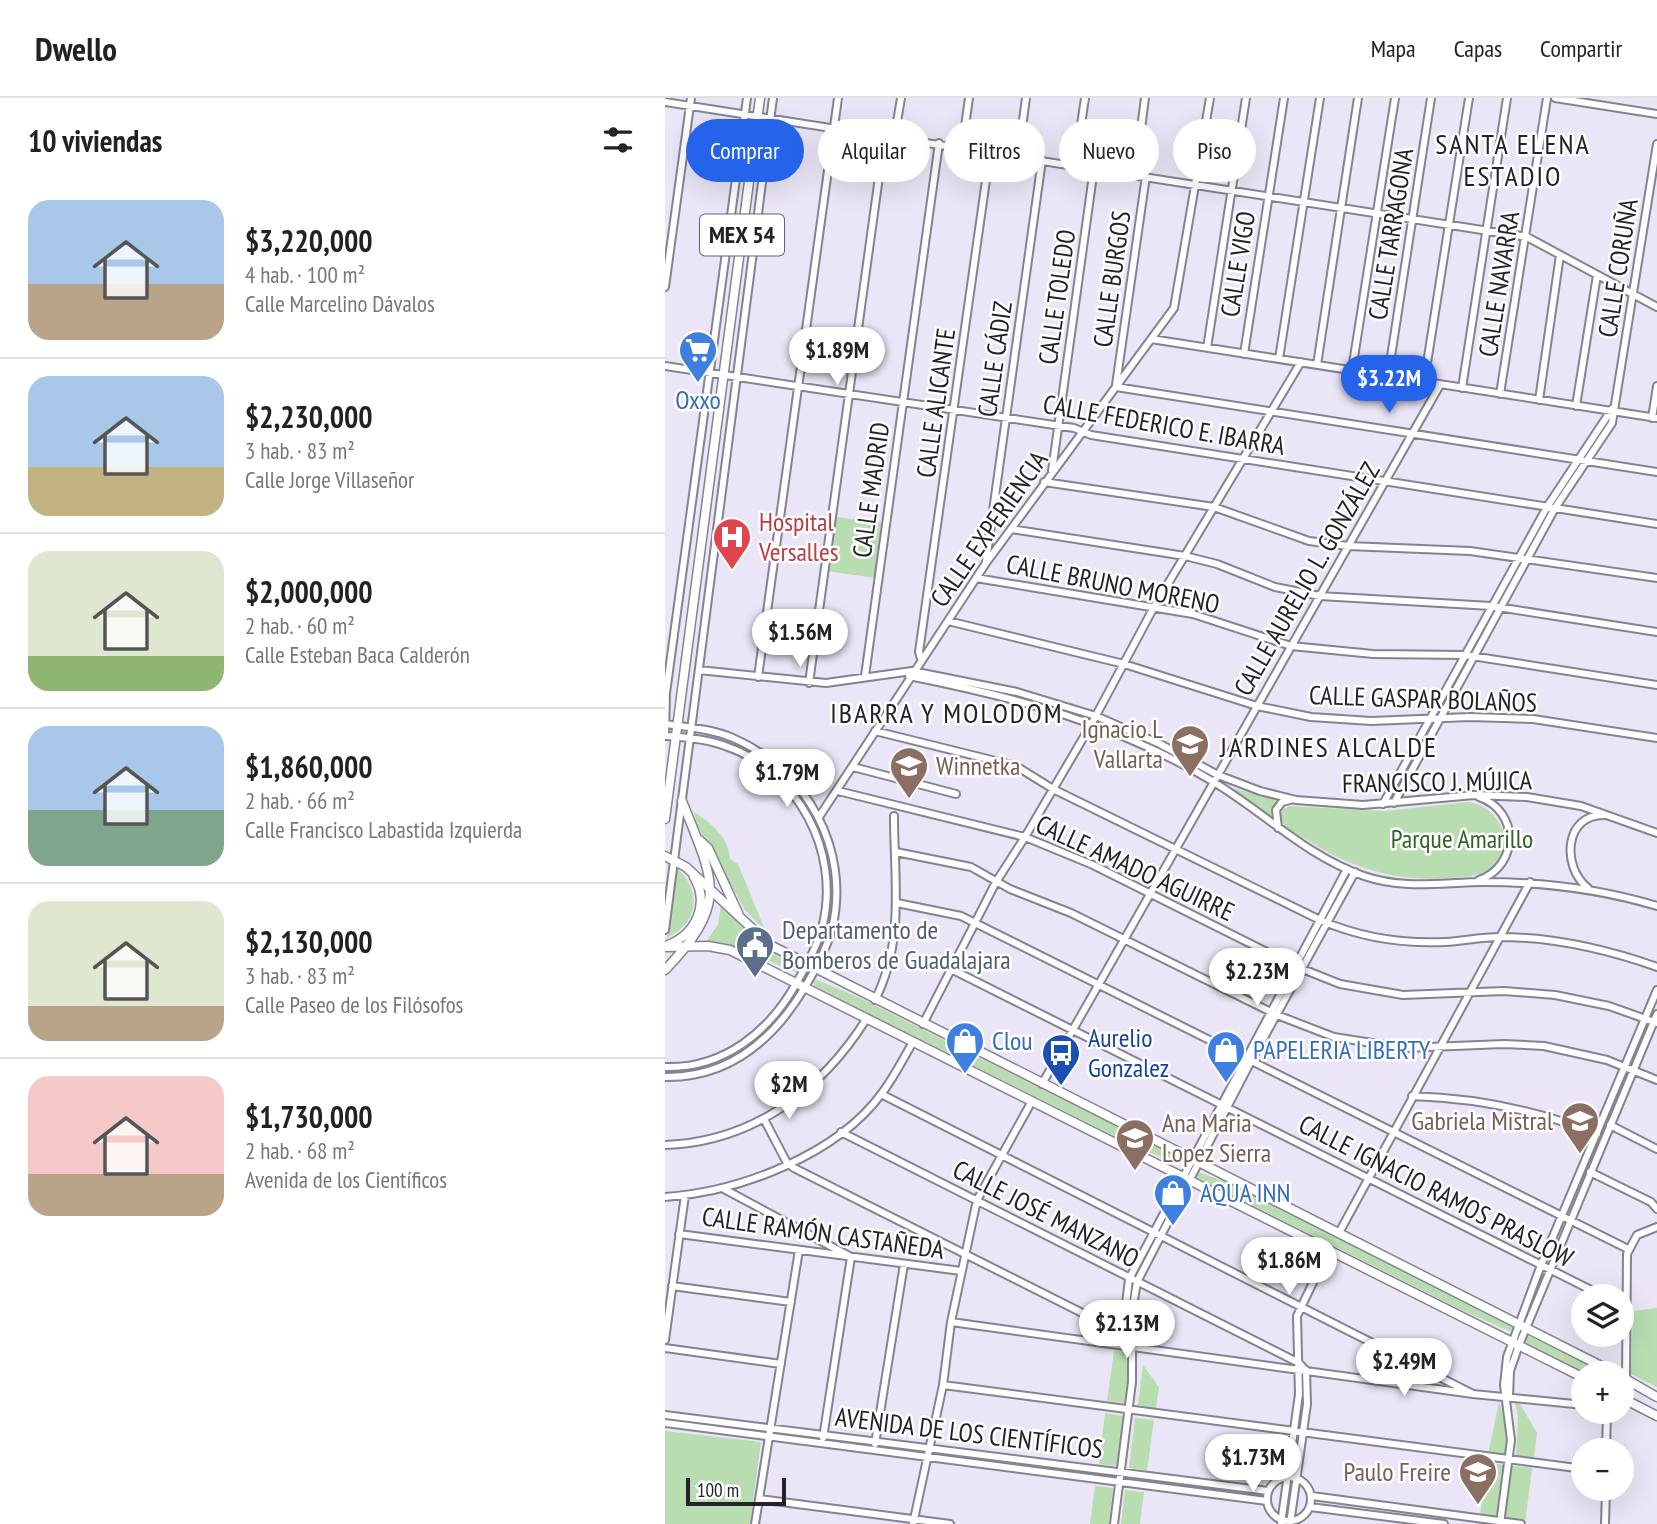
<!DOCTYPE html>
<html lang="es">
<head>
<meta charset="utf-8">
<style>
  :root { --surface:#fff; --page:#f2f2f2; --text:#222; --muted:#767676; --line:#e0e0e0; --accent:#2563eb }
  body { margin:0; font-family:"PT Sans Narrow",sans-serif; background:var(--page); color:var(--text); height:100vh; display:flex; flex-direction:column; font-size:26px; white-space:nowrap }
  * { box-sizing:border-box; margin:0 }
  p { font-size:23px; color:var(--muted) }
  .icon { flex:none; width:38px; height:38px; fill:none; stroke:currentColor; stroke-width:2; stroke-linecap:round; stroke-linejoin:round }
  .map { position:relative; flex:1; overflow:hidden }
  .details { display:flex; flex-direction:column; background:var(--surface); width:665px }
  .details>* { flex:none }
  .top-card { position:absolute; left:21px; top:21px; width:665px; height:63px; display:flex; gap:14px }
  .fabs { position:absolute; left:906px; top:1186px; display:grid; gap:14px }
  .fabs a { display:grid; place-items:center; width:63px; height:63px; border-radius:50%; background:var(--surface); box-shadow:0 7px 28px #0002; font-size:35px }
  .scale { position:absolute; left:21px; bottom:18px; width:100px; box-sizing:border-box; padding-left:7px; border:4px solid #242228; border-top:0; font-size:19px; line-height:24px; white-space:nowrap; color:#242228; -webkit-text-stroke:5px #fff; paint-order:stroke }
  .price { position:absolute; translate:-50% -60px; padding:0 16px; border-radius:24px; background:#fff; color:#222; font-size:23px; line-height:46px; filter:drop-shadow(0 2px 4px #0008) }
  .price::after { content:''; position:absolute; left:50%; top:42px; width:21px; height:16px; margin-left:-10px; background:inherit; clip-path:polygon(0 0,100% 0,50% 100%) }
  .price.current { background:var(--accent); color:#fff }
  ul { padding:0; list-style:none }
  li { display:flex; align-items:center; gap:21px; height:175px; padding:0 28px }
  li+li { border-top:2px solid var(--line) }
  li span { display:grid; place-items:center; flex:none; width:196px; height:140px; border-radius:21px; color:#555 }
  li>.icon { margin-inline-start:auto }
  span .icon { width:84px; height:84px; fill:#fffc; stroke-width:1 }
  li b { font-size:30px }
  h2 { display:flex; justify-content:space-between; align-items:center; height:84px; padding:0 28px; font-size:30px }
  .tag { padding:0 24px; border-radius:32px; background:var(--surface); box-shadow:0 7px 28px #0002; font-size:24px; line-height:63px }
  .tag.current { background:var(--accent); color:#fff }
  header { display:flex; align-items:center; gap:42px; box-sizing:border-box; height:98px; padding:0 35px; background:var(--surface); border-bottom:2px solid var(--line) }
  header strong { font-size:33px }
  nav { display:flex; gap:38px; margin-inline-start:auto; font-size:24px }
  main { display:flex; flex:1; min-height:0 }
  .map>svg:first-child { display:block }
</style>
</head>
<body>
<header>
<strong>Dwello</strong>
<nav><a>Mapa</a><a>Capas</a><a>Compartir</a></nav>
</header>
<main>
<section class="details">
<h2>10 viviendas<svg class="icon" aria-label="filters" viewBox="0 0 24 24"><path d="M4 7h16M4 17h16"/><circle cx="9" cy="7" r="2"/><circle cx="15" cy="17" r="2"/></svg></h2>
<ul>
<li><span style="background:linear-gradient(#a9c7e8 60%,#b9a48a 0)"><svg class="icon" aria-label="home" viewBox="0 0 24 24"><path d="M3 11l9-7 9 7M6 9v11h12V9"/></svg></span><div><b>$3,220,000</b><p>4 hab. · 100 m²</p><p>Calle Marcelino Dávalos</p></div></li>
<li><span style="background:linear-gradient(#a9c7e8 65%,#c2b280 0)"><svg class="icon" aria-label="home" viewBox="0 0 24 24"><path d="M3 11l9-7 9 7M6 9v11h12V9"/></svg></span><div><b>$2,230,000</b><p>3 hab. · 83 m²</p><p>Calle Jorge Villaseñor</p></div></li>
<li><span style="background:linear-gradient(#dfe7d0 75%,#8fb573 0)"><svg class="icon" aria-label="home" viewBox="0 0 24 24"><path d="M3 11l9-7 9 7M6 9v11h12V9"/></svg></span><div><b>$2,000,000</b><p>2 hab. · 60 m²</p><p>Calle Esteban Baca Calderón</p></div></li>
<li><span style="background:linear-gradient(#a9c7e8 60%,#7fa58c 0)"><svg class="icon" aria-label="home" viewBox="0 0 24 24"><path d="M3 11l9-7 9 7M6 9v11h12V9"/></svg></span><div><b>$1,860,000</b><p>2 hab. · 66 m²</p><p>Calle Francisco Labastida Izquierda</p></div></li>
<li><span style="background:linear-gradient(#dfe7d0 75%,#b9a48a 0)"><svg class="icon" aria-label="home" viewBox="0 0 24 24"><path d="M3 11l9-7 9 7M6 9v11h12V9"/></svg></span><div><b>$2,130,000</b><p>3 hab. · 83 m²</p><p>Calle Paseo de los Filósofos</p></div></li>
<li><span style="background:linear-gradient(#f6c9c9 70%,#b9a48a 0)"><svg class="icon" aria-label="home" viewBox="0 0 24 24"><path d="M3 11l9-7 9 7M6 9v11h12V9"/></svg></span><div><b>$1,730,000</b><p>2 hab. · 68 m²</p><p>Avenida de los Científicos</p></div></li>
</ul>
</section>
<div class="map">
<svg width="992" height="1426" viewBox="0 0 992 1426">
  <rect width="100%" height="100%" fill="#ebe6f7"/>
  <path fill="#b7ddb0" d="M 170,419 L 219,425 L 210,480 L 162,473 Z
    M 567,690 L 614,703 L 608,709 L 606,719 Z
    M 803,704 C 836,708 857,754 822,773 C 810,779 798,779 785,780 C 732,784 688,771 644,743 C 634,737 620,732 615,721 L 616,713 L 624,708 L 720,713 Z
    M 29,714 C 46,725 64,739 65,761 L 73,766 L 100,832 L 80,812 L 32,727 Z
    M 12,770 C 37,793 34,825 2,840 Z
    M 56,807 L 98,849 L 134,871 L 133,875 L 65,847 L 42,843 L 53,826 Z
    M 152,882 L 193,899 L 518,1062 L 519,1067 L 477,1052 L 150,888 L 148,884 Z
    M 533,1074 L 569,1087 L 847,1227 L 849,1231 L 844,1233 L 799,1213 L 531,1079 Z
    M 992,1210 L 992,1289 L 966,1276 L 968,1213 Z
    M 864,1238 L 943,1276 L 924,1276 L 862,1245 L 860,1242 Z
    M 449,1253 L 460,1254 L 464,1280 L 461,1305 L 442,1303 Z
    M 478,1267 L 494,1289 L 491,1310 L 473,1307 Z
    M 834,1304 L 844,1331 L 841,1358 L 823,1356 Z
    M 850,1305 L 855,1306 L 872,1335 L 869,1360 L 851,1357 L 853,1318 Z
    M 440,1315 L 458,1318 L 452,1368 L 434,1366 Z
    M 470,1320 L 489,1322 L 482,1372 L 464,1370 Z
    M 0,1333 L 96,1344 L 85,1426 L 0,1426 Z
    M 822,1365 L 867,1370 L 860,1426 L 814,1426 Z
    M 430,1388 L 448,1390 L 444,1426 L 425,1426 Z
    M 460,1392 L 479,1394 L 475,1426 L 456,1426 Z"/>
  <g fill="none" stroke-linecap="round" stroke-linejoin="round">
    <defs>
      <path id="minor" d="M 890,0 L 992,16
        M 0,4 L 862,139 L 992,209
        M 297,49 L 304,0
        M 353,58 L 361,0
        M 410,67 L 420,0
        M 470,76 L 480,0
        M 0,189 L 26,0
        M 486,241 L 992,320
        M 542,250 L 581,0
        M 579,256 L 619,0
        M 614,261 L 655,0
        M 652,267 L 693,0
        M 0,268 L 409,330 L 426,337 L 992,426
        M 687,272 L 730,0
        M 723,278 L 766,0
        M 759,284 L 804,0
        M 451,287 L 481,78
        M 451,289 L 992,374
        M 797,290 L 842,0
        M 835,296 L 882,0
        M 874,302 L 895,157
        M 911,308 L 932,177
        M 987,320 L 992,288
        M 387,373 L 429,70
        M 379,384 L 549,409 L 644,443 L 683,448 L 805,453 L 992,480
        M 346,431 L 520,458 L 552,466 L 610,489 L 655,498 L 826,508 L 992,534
        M 321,463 L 377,62
        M 311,480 L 528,516 L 626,548 L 708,556 L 800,557 L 992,587
        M 283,523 L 459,566 L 592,608 L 646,619 L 706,623 L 805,619 L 868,621 L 992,640
        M 256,561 L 254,554 L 325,54
        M 34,572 L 161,585 L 247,573 L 352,594 L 431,618 L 495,646 L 553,677 L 595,693 L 631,702 L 698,707 L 809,697 L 862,699 L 916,708 L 992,735
        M 200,578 L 274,45
        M 244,578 C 350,599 453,626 547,683 C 599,714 641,758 699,778 C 740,792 778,784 820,784 C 879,784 935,791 992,808
        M 93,579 L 173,0
        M 144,585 L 218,50 L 232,24 L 236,0
        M 0,626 C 22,629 47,631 68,640 C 142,672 186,752 167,831 C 161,852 151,871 140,889 C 109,941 64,980 0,979
        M 210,633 L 351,668 L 388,691 L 655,822 C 694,839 738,846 781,844 C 798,843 816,839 834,839 C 889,839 941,851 992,869
        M 0,637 L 1,595 L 82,0
        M 0,638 C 21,639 43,641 63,649 C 133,674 175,753 158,826 C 153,847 142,866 132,884 C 105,933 59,971 0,969
        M 188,669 L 291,696
        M 173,693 L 360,739 L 428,767 L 630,868 L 675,886 L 738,897 L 839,893 L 890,897 L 944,908 L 992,925
        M 729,705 L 890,410 L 947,325 L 992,46
        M 718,706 L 882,409 L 947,311
        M 154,719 L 321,465 L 509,210 L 545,0
        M 613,730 L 611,712 L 617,704 L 625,702
        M 231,754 L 306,769 L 345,791 L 406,815 L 612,917 L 669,939 L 739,950 L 839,946 L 879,948 L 942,962 L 992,982
        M 814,782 C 854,768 855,713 814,699
        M 923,790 C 896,769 899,715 941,717
        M 232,805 L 296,818 L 963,1151
        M 0,832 L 108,0
        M 286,871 L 940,1199
        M 210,902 C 240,843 229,782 229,718
        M 258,926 L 331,784 L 360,739 L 427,625 L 489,509 L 636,264
        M 377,986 L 775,287
        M 216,996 L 808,1296
        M 747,998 C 811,1000 872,1012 932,1036
        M 99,1021 L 122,1065 L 129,1070 L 463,1238
        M 945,1027 L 992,1051
        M 176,1034 L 634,1265 L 641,1273
        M 0,1047 C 88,1044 157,992 202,920
        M 925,1074 L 986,1104 L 992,1111
        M 59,1091 L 186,1159 L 158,1340
        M 0,1099 C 74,1094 172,1057 217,995 C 229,979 238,961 248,944
        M 675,1133 L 865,784
        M 14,1136 L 296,1173
        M 7,1188 L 126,1204
        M 286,1224 L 808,1296 L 919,1307
        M 0,1242 L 20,1097
        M 0,1250 L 116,1266
        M 464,1250 L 460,1214 L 464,1181 L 682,771
        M 278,1287 L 919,1371
        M 957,1295 L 961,1281 L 962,1156 L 972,1137 L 992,1129
        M 844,1299 L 845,1273 L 854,1247 L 992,916
        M 0,1317 L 603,1393
        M 0,1325 L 602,1403
        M 210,1346 L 239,1166
        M 941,1353 L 942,1314
        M602 1401a22 22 0 1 1 44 0a22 22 0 1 1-44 0Z
        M 647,1398 L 856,1426
        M 94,1401 L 285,1426
        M 645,1409 L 779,1426
        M 90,1426 L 134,1152
        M 248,1426 L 278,1287 L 286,1224 L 312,1102 L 367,1003
        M 449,1426 L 467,1284 L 467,1214 L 472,1184 L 586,963 L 690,774
        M 616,1426 L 634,1296 L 632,1218 L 663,1153
        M 625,1426 L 642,1306 L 641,1272
        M 835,1426 L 846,1342 L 839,1287 L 842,1259 L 876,1167 L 992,892
        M 940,1426 L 941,1391"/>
      <path id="major" d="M 0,721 L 95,0
        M 33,741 L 43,750 L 73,815
        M 0,758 L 21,769 L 105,847 L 952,1276
        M 3,847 C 31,836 45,806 29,779
        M 0,849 L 43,848 L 65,852 L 919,1280
        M 0,872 C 65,804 49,784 17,703
        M 957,1279 L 992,1299
        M 957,1300 L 992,1318"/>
    </defs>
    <use href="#minor" stroke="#868292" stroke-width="10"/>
    <use href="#major" stroke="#868292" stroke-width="11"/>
    <use href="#minor" stroke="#fff" stroke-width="6"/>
    <use href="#major" stroke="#fff" stroke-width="8"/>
  </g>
  <defs>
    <symbol id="supermarket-pin" viewBox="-11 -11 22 30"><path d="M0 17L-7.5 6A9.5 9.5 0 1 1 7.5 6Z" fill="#3f7fe0" stroke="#fff"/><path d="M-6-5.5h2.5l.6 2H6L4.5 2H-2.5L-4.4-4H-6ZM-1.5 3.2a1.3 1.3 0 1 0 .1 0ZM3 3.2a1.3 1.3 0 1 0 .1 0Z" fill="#fff"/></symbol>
    <symbol id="hospital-pin" viewBox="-11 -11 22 30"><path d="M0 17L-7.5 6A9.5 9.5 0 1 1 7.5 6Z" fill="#e0444e" stroke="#fff"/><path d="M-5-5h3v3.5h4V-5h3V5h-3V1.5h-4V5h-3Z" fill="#fff"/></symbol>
    <symbol id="school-pin" viewBox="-11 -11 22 30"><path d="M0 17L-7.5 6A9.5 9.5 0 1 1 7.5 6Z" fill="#8d6e63" stroke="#fff"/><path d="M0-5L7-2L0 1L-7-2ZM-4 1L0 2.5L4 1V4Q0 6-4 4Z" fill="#fff"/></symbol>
    <symbol id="civic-pin" viewBox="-11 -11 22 30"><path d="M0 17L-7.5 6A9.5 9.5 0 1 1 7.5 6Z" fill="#5c6f8a" stroke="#fff"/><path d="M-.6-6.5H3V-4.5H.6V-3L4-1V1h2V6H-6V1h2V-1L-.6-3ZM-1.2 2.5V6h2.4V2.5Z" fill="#fff"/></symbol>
    <symbol id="shop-pin" viewBox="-11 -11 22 30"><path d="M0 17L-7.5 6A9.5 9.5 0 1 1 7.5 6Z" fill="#3f7fe0" stroke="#fff"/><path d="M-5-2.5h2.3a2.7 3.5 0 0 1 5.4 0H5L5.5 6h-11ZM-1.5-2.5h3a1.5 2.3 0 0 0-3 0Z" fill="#fff"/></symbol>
    <symbol id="bus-pin" viewBox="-11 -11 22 30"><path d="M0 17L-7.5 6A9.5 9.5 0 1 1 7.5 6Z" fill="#1a4fb4" stroke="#fff"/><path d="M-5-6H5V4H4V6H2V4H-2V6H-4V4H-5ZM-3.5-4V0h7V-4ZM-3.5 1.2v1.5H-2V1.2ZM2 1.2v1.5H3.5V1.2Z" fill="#fff"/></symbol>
  </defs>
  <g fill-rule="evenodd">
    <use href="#supermarket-pin" x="11" y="230" width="44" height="60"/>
    <use href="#hospital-pin" x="45" y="417" width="44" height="60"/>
    <use href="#school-pin" x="503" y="624" width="44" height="60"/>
    <use href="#school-pin" x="222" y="646" width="44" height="60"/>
    <use href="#civic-pin" x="68" y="825" width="44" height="60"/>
    <use href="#shop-pin" x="278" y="921" width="44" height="60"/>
    <use href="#shop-pin" x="539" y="930" width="44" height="60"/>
    <use href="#bus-pin" x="374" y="933" width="44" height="60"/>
    <use href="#school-pin" x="893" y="1001" width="44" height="60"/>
    <use href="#school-pin" x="448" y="1018" width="44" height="60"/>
    <use href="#shop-pin" x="486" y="1073" width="44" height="60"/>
    <use href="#school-pin" x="791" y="1352" width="44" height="60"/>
  </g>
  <g text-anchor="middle" stroke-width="5" stroke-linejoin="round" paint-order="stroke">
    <rect fill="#fff" stroke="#666468" stroke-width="2" x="35" y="116.5" width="84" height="41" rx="5"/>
    <g font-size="24" font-weight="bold" fill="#242228">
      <text x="77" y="145">MEX 54</text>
    </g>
    <g font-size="26" fill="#242228" stroke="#fff">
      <text transform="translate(726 136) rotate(-81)" y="9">CALLE TARRAGONA</text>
      <text transform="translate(573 166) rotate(-81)" y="9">CALLE VIGO</text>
      <text transform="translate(953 170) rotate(-81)" y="9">CALLE CORUÑA</text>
      <text transform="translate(447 181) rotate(-82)" y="9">CALLE BURGOS</text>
      <text transform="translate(834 186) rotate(-81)" y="9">CALLE NAVARRA</text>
      <text transform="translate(392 199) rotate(-82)" y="9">CALLE TOLEDO</text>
      <text transform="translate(330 261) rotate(-82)" y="9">CALLE CÁDIZ</text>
      <text transform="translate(271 305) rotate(-82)" y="9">CALLE ALICANTE</text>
      <text transform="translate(499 327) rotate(10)" y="9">CALLE FEDERICO E. IBARRA</text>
      <text transform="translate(206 392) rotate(-82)" y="9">CALLE MADRID</text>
      <text transform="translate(324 431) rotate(-55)" y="9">CALLE EXPERIENCIA</text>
      <text transform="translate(642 481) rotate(-60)" y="9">CALLE AURELIO L. GONZÁLEZ</text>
      <text transform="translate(448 486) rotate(11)" y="9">CALLE BRUNO MORENO</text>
      <text transform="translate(758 601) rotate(2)" y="9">CALLE GASPAR BOLAÑOS</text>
      <text transform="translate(772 684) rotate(-1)" y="9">FRANCISCO J. MÚJICA</text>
      <text transform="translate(470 770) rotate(25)" y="9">CALLE AMADO AGUIRRE</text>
      <text transform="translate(771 1093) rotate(27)" y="9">CALLE IGNACIO RAMOS PRASLOW</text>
      <text transform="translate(381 1116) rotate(27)" y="9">CALLE JOSÉ MANZANO</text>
      <text transform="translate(158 1135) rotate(8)" y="9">CALLE RAMÓN CASTAÑEDA</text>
      <text transform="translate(304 1335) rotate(7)" y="9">AVENIDA DE LOS CIENTÍFICOS</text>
    </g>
    <g font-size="26" fill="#366cbe" stroke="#fff" text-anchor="start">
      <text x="33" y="311" text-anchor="middle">Oxxo</text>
      <text x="327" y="952">Clou</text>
      <text x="588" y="961">PAPELERIA LIBERTY</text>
      <text x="535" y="1104">AQUA INN</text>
    </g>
    <g font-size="26" fill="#be3a42" stroke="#fff" text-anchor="start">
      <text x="94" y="433">Hospital<tspan x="94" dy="30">Versalles</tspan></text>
    </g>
    <g font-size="26" fill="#785e54" stroke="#fff" text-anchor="end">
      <text x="498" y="640">Ignacio L<tspan x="498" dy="30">Vallarta</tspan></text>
      <text x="271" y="677" text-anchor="start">Winnetka</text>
      <text x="888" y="1032">Gabriela Mistral</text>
      <text x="497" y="1034" text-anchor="start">Ana Maria<tspan x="497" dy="30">Lopez Sierra</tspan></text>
      <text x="786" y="1383">Paulo Freire</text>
    </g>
    <g font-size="26" fill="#2f6426" stroke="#fff">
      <text x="797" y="750">Parque Amarillo</text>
    </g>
    <g font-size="26" fill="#4e5e75" stroke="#fff" text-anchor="start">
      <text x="117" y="841">Departamento de<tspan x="117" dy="30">Bomberos de Guadalajara</tspan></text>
    </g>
    <g font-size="26" fill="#164399" stroke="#fff" text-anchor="start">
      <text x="423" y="949">Aurelio<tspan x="423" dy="30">Gonzalez</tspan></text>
    </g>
    <g font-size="28" letter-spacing="2" fill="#242228" stroke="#fff">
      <text x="848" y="56">SANTA ELENA<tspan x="848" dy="32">ESTADIO</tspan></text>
      <text x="282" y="625">IBARRA Y MOLODOM</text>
      <text x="664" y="659">JARDINES ALCALDE</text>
    </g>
  </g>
</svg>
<div class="fabs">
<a><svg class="icon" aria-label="layers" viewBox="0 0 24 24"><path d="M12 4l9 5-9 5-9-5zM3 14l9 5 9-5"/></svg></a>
<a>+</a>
<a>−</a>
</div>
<div class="scale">100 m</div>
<b class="price" style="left:172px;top:289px">$1.89M</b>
<b class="price current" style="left:724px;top:317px">$3.22M</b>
<b class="price" style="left:135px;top:571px">$1.56M</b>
<b class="price" style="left:122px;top:711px">$1.79M</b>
<b class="price" style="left:592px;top:910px">$2.23M</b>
<b class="price" style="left:124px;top:1023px">$2M</b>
<b class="price" style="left:624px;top:1199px">$1.86M</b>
<b class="price" style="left:462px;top:1262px">$2.13M</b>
<b class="price" style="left:739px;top:1300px">$2.49M</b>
<b class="price" style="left:588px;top:1396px">$1.73M</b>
<div class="top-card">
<a class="tag current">Comprar</a>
<a class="tag">Alquilar</a>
<a class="tag">Filtros</a>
<a class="tag">Nuevo</a>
<a class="tag">Piso</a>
</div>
</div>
</main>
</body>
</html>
